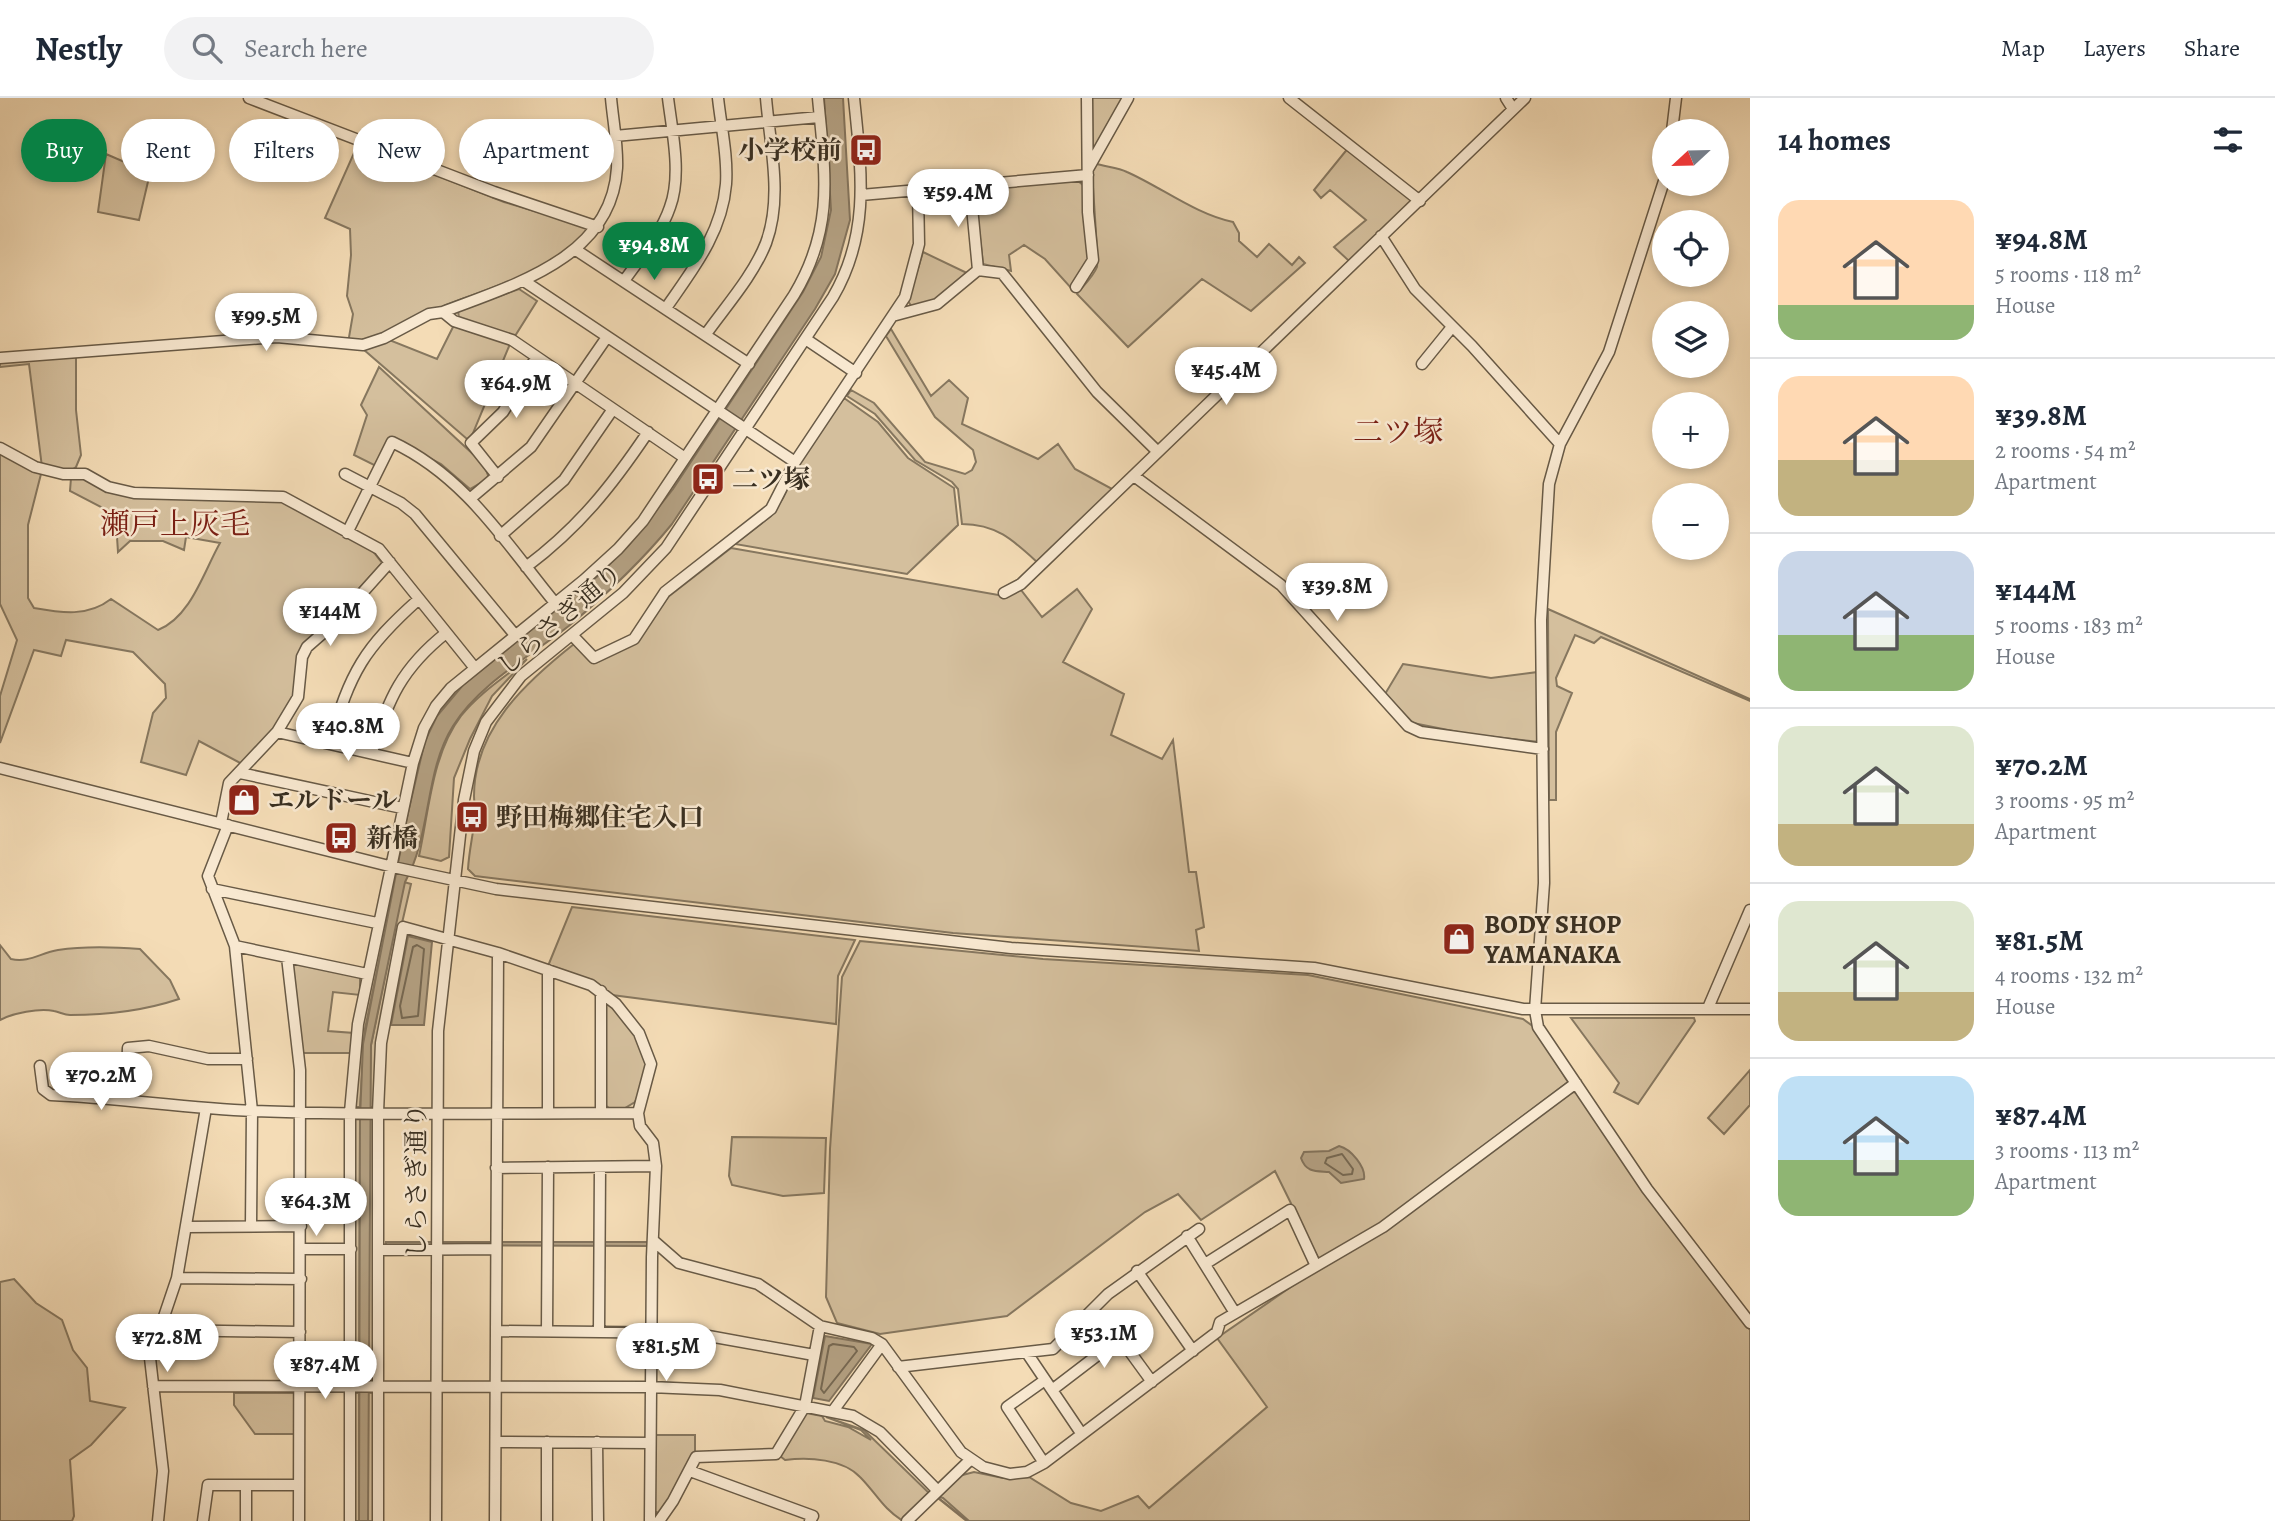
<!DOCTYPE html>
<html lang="en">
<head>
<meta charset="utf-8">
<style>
  :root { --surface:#fff; --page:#f2f2f3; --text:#1f2937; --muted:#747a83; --line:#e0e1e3; --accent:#0b8043 }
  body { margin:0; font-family:Alegreya,"Noto Serif JP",serif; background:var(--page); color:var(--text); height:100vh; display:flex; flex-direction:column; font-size:26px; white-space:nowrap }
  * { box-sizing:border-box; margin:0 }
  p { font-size:23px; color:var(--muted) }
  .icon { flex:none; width:38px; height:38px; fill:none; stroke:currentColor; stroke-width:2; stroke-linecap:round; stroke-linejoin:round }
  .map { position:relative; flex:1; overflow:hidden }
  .sheet { display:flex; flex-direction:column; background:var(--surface); width:525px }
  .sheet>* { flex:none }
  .banner { position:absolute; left:21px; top:21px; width:665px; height:63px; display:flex; gap:14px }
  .needle { width:46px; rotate:248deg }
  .controls { position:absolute; left:1652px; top:21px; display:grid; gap:14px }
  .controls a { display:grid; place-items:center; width:77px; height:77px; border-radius:50%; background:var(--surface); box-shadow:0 4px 10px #0003; font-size:35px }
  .price { position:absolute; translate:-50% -60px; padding:0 16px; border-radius:24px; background:#fff; color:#222; font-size:23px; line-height:46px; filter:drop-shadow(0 2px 4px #0008) }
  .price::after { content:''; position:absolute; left:50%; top:42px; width:21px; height:16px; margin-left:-10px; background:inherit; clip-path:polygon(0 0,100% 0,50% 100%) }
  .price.current { background:var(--accent); color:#fff }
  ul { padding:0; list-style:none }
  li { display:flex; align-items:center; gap:21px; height:175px; padding:0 28px }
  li+li { border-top:2px solid var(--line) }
  li span { display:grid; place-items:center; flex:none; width:196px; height:140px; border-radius:21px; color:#555 }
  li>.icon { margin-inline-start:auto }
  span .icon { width:84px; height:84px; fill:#fffc; stroke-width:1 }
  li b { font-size:30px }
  h2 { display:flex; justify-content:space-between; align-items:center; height:84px; padding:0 28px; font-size:30px }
  .chip { padding:0 24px; border-radius:32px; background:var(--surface); box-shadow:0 4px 10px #0003; font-size:24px; line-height:63px }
  .chip.current { background:var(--accent); color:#fff }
  header { display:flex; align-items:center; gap:42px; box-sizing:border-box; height:98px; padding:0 35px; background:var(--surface); border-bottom:2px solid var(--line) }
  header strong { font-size:33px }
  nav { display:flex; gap:38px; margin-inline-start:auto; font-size:24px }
  .search { width:490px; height:63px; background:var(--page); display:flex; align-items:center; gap:18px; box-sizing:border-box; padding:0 24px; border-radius:38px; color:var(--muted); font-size:26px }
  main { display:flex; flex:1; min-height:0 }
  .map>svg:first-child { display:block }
</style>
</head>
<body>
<header>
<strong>Nestly</strong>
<div class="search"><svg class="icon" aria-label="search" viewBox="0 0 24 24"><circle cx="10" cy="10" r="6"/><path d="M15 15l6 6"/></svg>Search here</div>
<nav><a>Map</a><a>Layers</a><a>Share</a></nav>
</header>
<main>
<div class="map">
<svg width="1750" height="1423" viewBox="0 0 1750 1423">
  <rect width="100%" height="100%" fill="#f4dcb6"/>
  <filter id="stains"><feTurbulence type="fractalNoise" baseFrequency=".00286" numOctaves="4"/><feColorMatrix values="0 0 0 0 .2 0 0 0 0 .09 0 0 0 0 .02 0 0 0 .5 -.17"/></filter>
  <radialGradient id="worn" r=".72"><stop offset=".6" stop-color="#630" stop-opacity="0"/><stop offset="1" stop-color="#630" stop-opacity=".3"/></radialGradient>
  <path fill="#d4bf9d" stroke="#86775f" stroke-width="2" d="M 1092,0 L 1127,0 L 1093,59 Z
    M 358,46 L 504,104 L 592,130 C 548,179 485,189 427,215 C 398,228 380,240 348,245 L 353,216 L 347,198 L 351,157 L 350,131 L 325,120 Z
    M 1349,49 L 1414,102 L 1349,163 L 1334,149 L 1366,122 L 1330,92 L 1321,100 L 1314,92 Z
    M 106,56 L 150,75 L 139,122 L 98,114 Z
    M 1094,65 C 1105,69 1117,69 1127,74 C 1161,89 1197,117 1233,124 L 1239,135 L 1239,143 L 1257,159 L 1269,146 L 1292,167 L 1299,159 L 1305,165 L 1251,213 L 1202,181 L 1128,249 L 1077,196 C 1083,188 1093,179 1097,169 C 1099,165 1092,83 1092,70 Z
    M 1077,82 L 1084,88 L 1090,162 L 1071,190 L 1045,161 L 1024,147 L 1009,157 L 1011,173 L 983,166 L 975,95 L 978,92 Z
    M 923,154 L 969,176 L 936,201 L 912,209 L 908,203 Z
    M 519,191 L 537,203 L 515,238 L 459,220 L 458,213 Z
    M 454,227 L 510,246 L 471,340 L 467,341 L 363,251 L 387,241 L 437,261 Z
    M 891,231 L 931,298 L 949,282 L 968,300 L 962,326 L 1038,361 L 1058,346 L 1075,371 L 1114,392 L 1037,464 C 1013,442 996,426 962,426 L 958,391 L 952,384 L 915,362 L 875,316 L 847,298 L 851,292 L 874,305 L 925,364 L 965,376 L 972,372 L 976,364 L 973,352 L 935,319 L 886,238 Z
    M 76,257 L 76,312 L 81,357 L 76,369 L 69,374 L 42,369 L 29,266 L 0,269 L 0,263 Z
    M 379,269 L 475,358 L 484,367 L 489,380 L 470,391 L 441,366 L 390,339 L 376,368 L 354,357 L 367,317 L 361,307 Z
    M 844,300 L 878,324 L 908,360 L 954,390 L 958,427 L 907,476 L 735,446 L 771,418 L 783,400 L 801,362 Z
    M 0,353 L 42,372 L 28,427 L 28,500 L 34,510 C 62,515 88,519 111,501 L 158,532 C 191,519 204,473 220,445 L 186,439 L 184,452 L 163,443 L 130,443 L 118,454 L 117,439 L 126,422 L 70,393 L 71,380 L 79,377 L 115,392 L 274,399 L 372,452 L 382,465 L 297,559 L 295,598 L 276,628 L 242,666 L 199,643 L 186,677 L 141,664 L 153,615 L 166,600 L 165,586 L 133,554 L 66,542 L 61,558 L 34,552 L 0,645 L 0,598 L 17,542 L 0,506 Z
    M 731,450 L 1004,498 L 1021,492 L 1042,519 L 1077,491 L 1092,511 L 1063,564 L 1124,596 L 1111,637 L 1162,661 L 1173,642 L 1189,774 L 1196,774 L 1204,829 L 1196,832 L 1199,853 L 953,835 L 475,778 L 468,771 C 469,753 473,737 475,719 C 476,712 474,705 474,698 C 474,631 526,584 574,546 L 592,565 L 637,543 L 668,499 Z
    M 1548,511 L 1750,601 L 1750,603 L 1601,539 L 1594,545 L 1575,537 L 1556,580 L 1557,588 L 1572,595 L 1556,634 L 1556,702 L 1549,702 Z
    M 527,561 L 492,598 L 470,641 L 454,680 L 449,759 L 441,763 L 419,758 C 429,713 432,656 461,618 C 479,595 505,579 527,561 Z
    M 1403,566 L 1491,580 L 1538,574 L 1539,644 L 1468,636 L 1413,625 L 1385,596 Z
    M 390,781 L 396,782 L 365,931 L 360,1009 L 354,1009 L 361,930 Z
    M 404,784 L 411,786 L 388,886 L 375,1009 L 369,1009 L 371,947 Z
    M 572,809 L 855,842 L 838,878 L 836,926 L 612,897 L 594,883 L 548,868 Z
    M 860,843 L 1043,861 L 1308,877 L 1523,921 L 1534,929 L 1568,984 L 1380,1126 L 1319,1162 L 1275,1073 L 1201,1122 L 1178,1096 L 1145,1114 L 1007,1218 L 880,1236 L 837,1225 L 826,1199 L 830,1051 L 842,879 Z
    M 0,847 L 11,861 C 29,865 40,855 58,852 C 85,848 113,849 140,851 L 170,882 L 179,901 C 146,912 105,917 70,917 C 64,917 60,914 54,913 C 39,910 13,915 0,922 Z
    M 295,865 L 360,879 L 360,897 L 333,894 L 328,933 L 354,935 L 352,955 L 303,955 L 293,868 Z
    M 605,905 C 619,911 647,951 646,967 C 646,979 640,994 635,1004 L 625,1010 L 609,1010 L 605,1007 Z
    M 1571,920 L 1694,920 L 1695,923 L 1638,1006 L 1614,994 L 1619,985 Z
    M 1750,972 L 1750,1007 L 1724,1036 L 1708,1020 Z
    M 1573,994 L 1578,995 L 1750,1232 L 1750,1423 L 969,1423 L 943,1400 L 936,1398 L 955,1379 L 974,1374 L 1003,1380 L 1029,1379 L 1071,1405 L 1101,1413 L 1138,1398 L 1149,1410 L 1267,1309 L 1217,1240 Z
    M 355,1020 L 360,1020 L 359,1280 L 353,1280 Z
    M 369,1020 L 375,1020 L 375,1281 L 368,1280 Z
    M 732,1039 L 826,1040 L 824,1095 L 783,1098 L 732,1087 L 729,1078 Z
    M 14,1181 L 36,1205 L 62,1222 L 73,1252 L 87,1270 L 90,1303 L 125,1310 L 91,1347 L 70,1362 L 74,1418 L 72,1423 L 0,1423 L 0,1184 Z
    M 234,1295 L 295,1295 L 295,1336 L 255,1336 L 234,1307 Z
    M 353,1295 L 359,1295 L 359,1423 L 354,1423 Z
    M 368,1295 L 375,1295 L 374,1423 L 368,1423 Z
    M 806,1315 L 822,1318 L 825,1323 L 848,1329 L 871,1342 L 861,1332 L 826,1319 L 864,1332 L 929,1395 L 903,1423 C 883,1411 876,1395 860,1379 C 843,1361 809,1359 785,1362 L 780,1358 Z
    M 655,1337 L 695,1337 L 695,1354 L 660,1416 L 655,1413 Z"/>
  <path fill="#b4a183" stroke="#83735c" stroke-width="2" d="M 824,0 L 843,0 L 850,122 L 835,176 L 815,211 L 672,426 C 641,464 607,496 570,527 C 531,558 480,585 453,628 C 424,674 432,736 405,784 L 371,947 L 368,1423 L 359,1423 L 360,1020 L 363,946 L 407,719 L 425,643 L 437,618 L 463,587 L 599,477 L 628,448 L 673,391 L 803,194 L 821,159 L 831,112 Z
    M 408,838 L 432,844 L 424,927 L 391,927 Z
    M 1339,1048 C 1351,1051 1366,1069 1364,1081 L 1341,1085 L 1329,1074 C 1317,1073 1306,1075 1301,1060 L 1304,1054 L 1329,1053 Z
    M 386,1144 L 650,1144 L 649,1148 L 386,1147 Z
    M 825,1238 L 872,1246 L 829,1303 L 813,1300 Z"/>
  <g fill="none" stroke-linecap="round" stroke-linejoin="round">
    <path stroke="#766852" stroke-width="2" d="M 417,847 L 424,851 L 418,918 L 402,920 L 400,908 L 413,849 Z
      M 1342,1056 L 1353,1071 L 1352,1076 L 1343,1077 L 1325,1065 L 1327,1060 Z
      M 833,1246 L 854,1249 L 857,1253 L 824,1295 L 821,1291 L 829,1248 Z"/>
    <path stroke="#83735c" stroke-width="2.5" d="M 937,1399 L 967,1423"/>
    <defs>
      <path id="minor" d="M 249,0 L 494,94 L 598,129
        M 1289,0 L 1420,103
        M 1506,0 L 1513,11
        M 1672,33 L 1676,0
        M 615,38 L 819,19
        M 1088,71 L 1128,0
        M 1664,83 L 1609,254 L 1560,346 L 1549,386 L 1541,522 L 1544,785 L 1535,912 L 1538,929 L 1647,1091 L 1750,1225
        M 970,88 L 978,172
        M 861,97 L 1088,77
        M 1381,138 L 1415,191 L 1472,248 L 1560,346
        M 576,152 L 749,266
        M 524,183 L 795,364 L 905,199 L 919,146 L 918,93
        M 624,183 C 640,160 661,136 670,109 C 682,77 672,33 668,0
        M 1076,189 L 1093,162 L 1088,114 L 1087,0
        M 666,210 C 693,171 722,135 726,86 C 728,58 721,28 718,0
        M 443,214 L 454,223 L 512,242 L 685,360
        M 896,217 L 937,206 L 978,172 L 1002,175 L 1097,294 L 1158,354
        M 706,236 C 726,208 753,178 766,145 C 783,99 770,48 766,0
        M 807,242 L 856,275
        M 0,260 L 277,239 L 363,247 L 384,240 L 429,216 L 443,214 C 513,187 612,160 617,70 C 618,47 613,23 611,0
        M 1422,266 L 1452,229
        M 0,350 L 35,369 L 63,376 L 85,376 L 108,389 L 134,395 L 283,399 L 379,451 L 474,569
        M 345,376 L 401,405 L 415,416 L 515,537
        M 1134,378 L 1281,487 L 1408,628 L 1421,634 L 1543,651
        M 498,379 L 471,345 L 503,314 L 536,260
        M 471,400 L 531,349 L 607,239
        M 347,435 L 392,344 C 465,378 505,444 555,505
        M 500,438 L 564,382 L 613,311
        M 526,469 C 579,429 611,389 648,334
        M 1004,495 L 1021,486 L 1525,0
        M 572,537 L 594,560 L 634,541 L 665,494 L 771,411 L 795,364
        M 277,634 L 413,665
        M 330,645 C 350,574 364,550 419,501
        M 372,654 C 388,601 402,570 446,535
        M 0,670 L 393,769 L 496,791 L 1011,850 L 1314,870 L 1523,911 L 1750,911
        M 240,675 L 402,710
        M 221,725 L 229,685 L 277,634 L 298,599 L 302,559 L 307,549 L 339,521 L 390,464
        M 228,727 L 208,778 L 235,848 L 252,1013 L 251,1127
        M 212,791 L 377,825
        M 235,848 L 367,876
        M 287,859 L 300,972 L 299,1423
        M 548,872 L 548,1015
        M 1708,910 L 1750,812
        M 40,968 L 43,991 L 51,997 C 119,1000 185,1010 253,1013 C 381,1018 510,1015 638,1015
        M 126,1000 L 128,950 L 149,948 L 208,961 L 247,961
        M 601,1015 L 601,893
        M 496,1070 L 656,1068
        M 187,1129 L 301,1128
        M 1187,1138 L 1235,1215
        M 655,1144 L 679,1165 L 758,1186 L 820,1228 L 872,1240 L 882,1246 L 961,1354 L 983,1369 L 1010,1376 L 1027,1374 L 1044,1365 L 1217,1234 L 1220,1224 L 1383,1129 L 1576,985
        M 301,1151 L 351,1151
        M 378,1152 L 496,1151
        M 1205,1166 L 1290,1112 L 1316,1168
        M 1137,1173 L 1193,1253
        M 177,1180 L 301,1181
        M 158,1232 L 300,1234
        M 497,1233 L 692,1235 L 814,1257
        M 547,1233 L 548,1069
        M 599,1233 L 600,1069
        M 1027,1255 L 1081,1335
        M 898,1269 L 1053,1251 L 1108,1196 L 1199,1131
        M 153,1288 L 650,1289 L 720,1292 L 853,1318 L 880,1334 L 936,1391
        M 1052,1292 L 1120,1240 L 1152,1284
        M 833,1313 L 882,1246
        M 496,1344 L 650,1345
        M 547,1344 L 547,1423
        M 597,1344 L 598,1423
        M 1044,1365 L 1007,1309 L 1045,1282
        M 690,1373 L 813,1418 L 810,1423
        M 158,1423 L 163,1373 L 150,1260 L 177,1180 L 206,1010
        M 203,1423 L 208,1387 L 299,1387
        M 246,1423 L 246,1387
        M 350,1423 L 350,1014 L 358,926 L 413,665 L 424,630 L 436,608 L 451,590 L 584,482 L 618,451 L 643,423 L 794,197 C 835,129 825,75 818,0
        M 378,1423 L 378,1014 L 381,945 L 403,829 L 498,855 L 591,887 L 616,906 L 639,935 L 651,966 L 638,1015 L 640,1028 L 653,1045 L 656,1068 L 652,1159 L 650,1423
        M 436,1423 L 438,933 L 464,702 L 474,653 L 486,624 L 521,578 L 623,495 L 666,450 L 833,199 C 871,134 861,71 854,0
        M 495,1423 L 498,855
        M 659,1423 L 673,1403 L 696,1359 L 776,1356 L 805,1308 L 820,1228
        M 907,1423 L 970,1362"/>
    </defs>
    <use href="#minor" stroke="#685a46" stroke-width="13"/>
    <use href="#minor" stroke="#f8e8d0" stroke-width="10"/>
  </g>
  <defs>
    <symbol id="bus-square" viewBox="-11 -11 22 22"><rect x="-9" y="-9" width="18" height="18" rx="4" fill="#8f2418" stroke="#f8e8d0"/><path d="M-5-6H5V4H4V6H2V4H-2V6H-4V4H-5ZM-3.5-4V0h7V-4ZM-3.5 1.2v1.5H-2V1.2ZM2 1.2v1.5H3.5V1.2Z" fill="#fff"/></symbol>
    <symbol id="shop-square" viewBox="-11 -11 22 22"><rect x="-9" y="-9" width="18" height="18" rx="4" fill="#8f2418" stroke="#f8e8d0"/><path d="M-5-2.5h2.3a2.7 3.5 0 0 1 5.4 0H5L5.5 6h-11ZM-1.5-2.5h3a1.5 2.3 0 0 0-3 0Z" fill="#fff"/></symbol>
  </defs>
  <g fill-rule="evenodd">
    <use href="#bus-square" x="847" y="33" width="38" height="38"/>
    <use href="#bus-square" x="689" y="362" width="38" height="38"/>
    <use href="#shop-square" x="225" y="683" width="38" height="38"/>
    <use href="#bus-square" x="453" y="700" width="38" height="38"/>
    <use href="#bus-square" x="322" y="721" width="38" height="38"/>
    <use href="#shop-square" x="1440" y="822" width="38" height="38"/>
  </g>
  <g text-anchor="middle" stroke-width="5" stroke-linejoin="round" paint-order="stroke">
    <g font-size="26" font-weight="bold" fill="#392f21" stroke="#f8e8d0" text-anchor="start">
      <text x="842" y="61" text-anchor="end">小学校前</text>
      <text x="732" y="390">二ツ塚</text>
      <text x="268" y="711">エルドール</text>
      <text x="496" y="728">野田梅郷住宅入口</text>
      <text x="366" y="749">新橋</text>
      <text x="1484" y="835">BODY SHOP<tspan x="1484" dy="30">YAMANAKA</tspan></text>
    </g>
    <g font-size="26" fill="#392f21" stroke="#f8e8d0">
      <text transform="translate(559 521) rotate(-41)" y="9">しらさぎ通り</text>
      <text transform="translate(416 1083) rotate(-90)" y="9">しらさぎ通り</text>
    </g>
    <g font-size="30" fill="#7a1f14" stroke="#f8e8d0">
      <text x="1398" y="344">二ツ塚</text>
      <text x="175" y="436">瀬戸上灰毛</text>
    </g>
  </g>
  <rect width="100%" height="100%" filter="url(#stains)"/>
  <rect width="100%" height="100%" fill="url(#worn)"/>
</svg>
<div class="controls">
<a><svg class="needle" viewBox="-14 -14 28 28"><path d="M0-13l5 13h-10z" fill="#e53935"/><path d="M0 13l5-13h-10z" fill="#747a83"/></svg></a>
<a><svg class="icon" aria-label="locate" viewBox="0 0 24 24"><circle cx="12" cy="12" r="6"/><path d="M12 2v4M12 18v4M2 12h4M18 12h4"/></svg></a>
<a><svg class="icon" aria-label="layers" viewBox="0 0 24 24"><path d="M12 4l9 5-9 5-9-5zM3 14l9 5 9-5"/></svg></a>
<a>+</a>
<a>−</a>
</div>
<b class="price" style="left:958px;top:131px">¥59.4M</b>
<b class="price current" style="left:654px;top:184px">¥94.8M</b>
<b class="price" style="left:266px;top:255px">¥99.5M</b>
<b class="price" style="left:1226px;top:309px">¥45.4M</b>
<b class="price" style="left:516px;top:322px">¥64.9M</b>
<b class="price" style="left:1337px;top:525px">¥39.8M</b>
<b class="price" style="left:330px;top:550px">¥144M</b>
<b class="price" style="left:348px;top:665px">¥40.8M</b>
<b class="price" style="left:101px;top:1014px">¥70.2M</b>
<b class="price" style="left:316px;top:1140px">¥64.3M</b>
<b class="price" style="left:1104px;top:1272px">¥53.1M</b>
<b class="price" style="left:167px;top:1276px">¥72.8M</b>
<b class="price" style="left:666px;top:1285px">¥81.5M</b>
<b class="price" style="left:325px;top:1303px">¥87.4M</b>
<div class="banner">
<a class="chip current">Buy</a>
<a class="chip">Rent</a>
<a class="chip">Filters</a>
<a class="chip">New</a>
<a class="chip">Apartment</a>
</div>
</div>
<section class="sheet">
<h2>14 homes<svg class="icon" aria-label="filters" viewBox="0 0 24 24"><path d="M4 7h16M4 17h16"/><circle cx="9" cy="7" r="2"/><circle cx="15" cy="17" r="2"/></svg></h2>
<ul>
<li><span style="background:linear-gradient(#ffd9b3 75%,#8fb573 0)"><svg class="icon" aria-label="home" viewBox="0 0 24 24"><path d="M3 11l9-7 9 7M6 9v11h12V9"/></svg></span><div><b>¥94.8M</b><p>5 rooms · 118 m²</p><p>House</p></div></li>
<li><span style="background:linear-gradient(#ffd9b3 60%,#c2b280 0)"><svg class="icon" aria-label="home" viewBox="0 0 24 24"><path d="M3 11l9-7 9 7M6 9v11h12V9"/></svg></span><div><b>¥39.8M</b><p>2 rooms · 54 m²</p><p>Apartment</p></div></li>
<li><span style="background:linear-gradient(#c9d6e8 60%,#8fb573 0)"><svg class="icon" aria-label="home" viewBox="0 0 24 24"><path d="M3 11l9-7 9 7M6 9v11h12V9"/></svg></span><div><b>¥144M</b><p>5 rooms · 183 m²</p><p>House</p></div></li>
<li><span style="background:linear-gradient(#dfe7d0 70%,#c2b280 0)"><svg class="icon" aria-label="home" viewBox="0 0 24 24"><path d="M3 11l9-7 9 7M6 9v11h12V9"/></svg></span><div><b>¥70.2M</b><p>3 rooms · 95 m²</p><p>Apartment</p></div></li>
<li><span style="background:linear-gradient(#dfe7d0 65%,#c2b280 0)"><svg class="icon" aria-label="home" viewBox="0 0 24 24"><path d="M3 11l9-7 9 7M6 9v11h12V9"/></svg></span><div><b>¥81.5M</b><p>4 rooms · 132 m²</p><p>House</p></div></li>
<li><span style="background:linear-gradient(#bfe0f5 60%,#8fb573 0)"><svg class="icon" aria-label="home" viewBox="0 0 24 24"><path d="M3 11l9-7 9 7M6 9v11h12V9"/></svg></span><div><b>¥87.4M</b><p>3 rooms · 113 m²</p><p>Apartment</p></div></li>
</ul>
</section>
</main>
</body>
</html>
